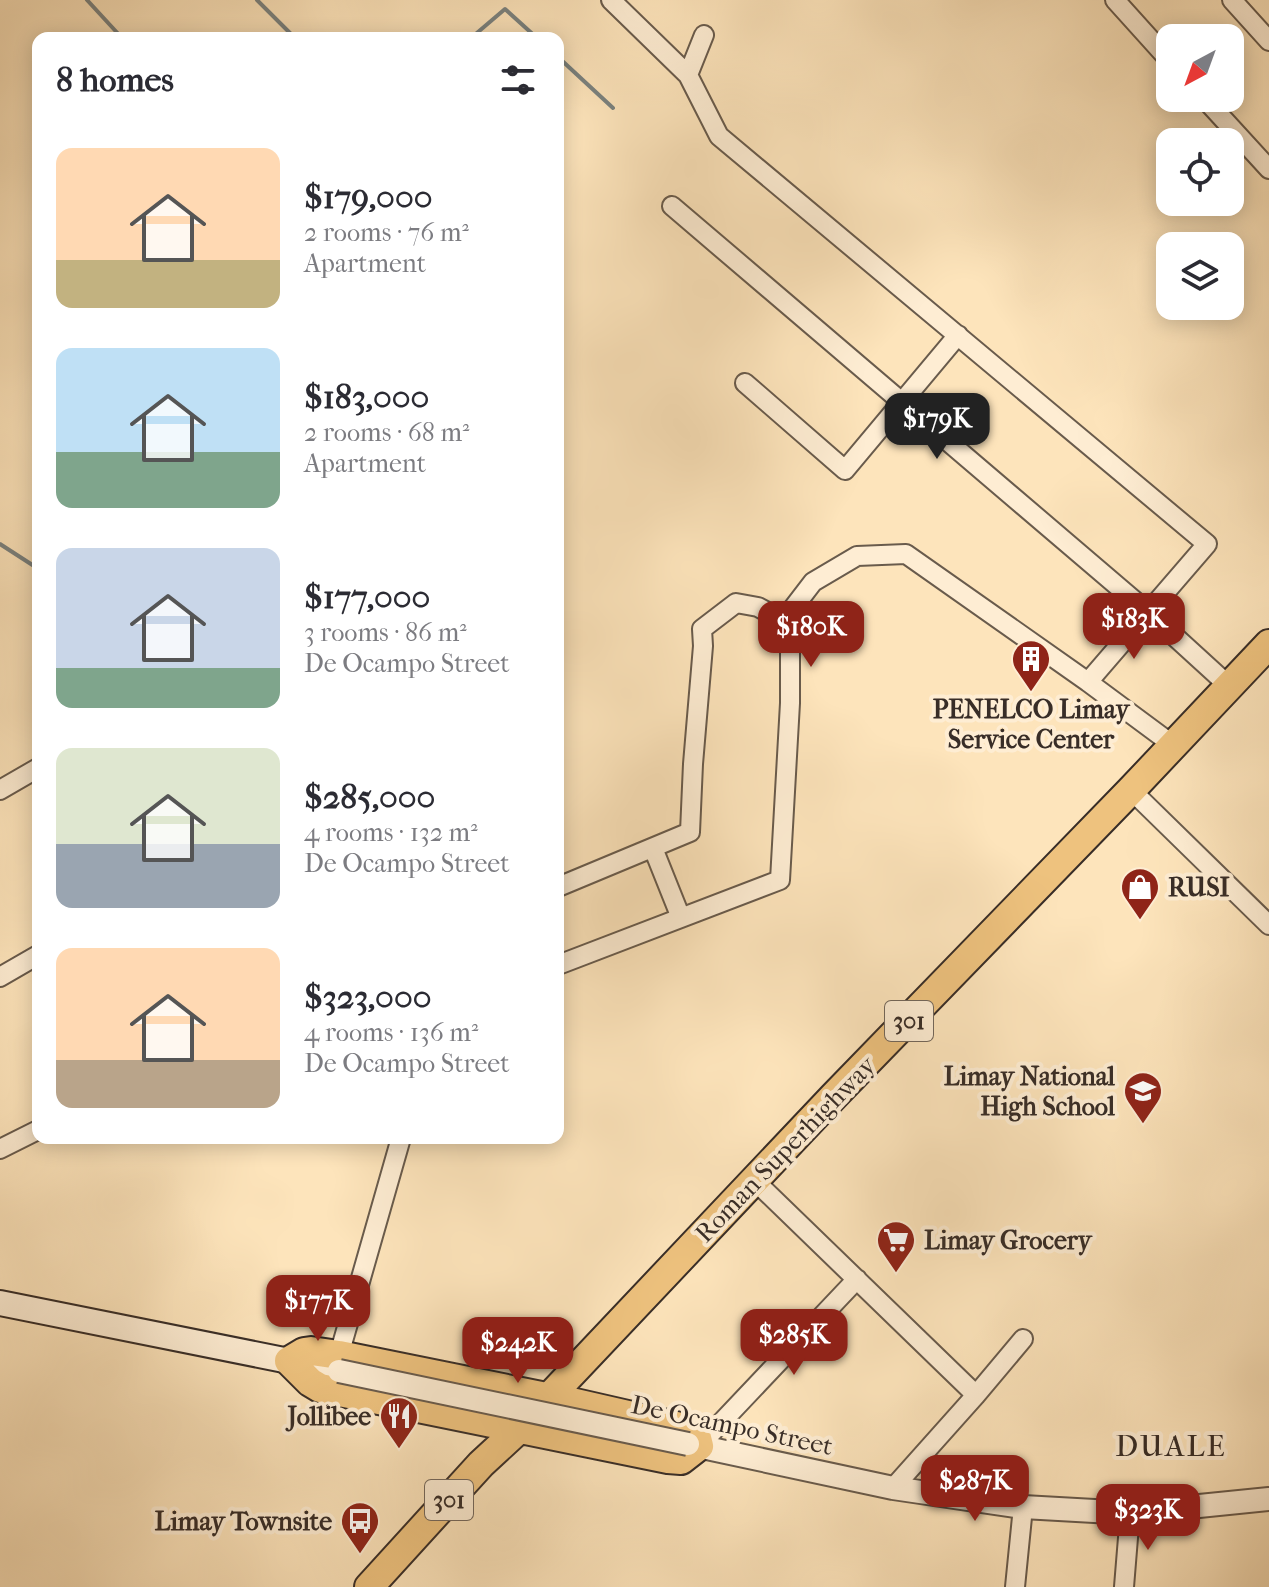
<!DOCTYPE html>
<html lang="en">
<head>
<meta charset="utf-8">
<style>
  :root { --surface:#fff; --page:#f2f2f3; --text:#2b2b33; --muted:#7c7c81; --accent:#8f2418 }
  body { margin:0; font-family:"IM FELL French Canon",serif; background:var(--page); color:var(--text); height:100vh; display:flex; flex-direction:column; font-size:30px; white-space:nowrap }
  * { box-sizing:border-box; margin:0 }
  p { font-size:26px; color:var(--muted) }
  .icon { flex:none; width:44px; height:44px; fill:none; stroke:currentColor; stroke-width:2; stroke-linecap:round; stroke-linejoin:round }
  .map { position:relative; flex:1; overflow:hidden }
  .side { position:absolute; left:32px; top:32px; width:532px; height:1112px; display:flex; flex-direction:column; background:var(--surface); border-radius:16px; box-shadow:0 4px 20px #0003 }
  .side>* { flex:none }
  .needle { width:52px; rotate:221deg }
  .tools { position:absolute; left:1156px; top:24px; display:grid; gap:16px }
  .tools a { display:grid; place-items:center; width:88px; height:88px; border-radius:16px; background:var(--surface); box-shadow:0 4px 20px #0003; font-size:40px }
  .price { position:absolute; translate:-50% -68px; padding:0 18px; border-radius:16px; background:var(--accent); color:#fff; font-size:26px; line-height:52px; filter:drop-shadow(0 2px 4px #0008) }
  .price::after { content:''; position:absolute; left:50%; top:48px; width:24px; height:18px; margin-left:-12px; background:inherit; clip-path:polygon(0 0,100% 0,50% 100%) }
  .price.current { background:#222; color:#fff }
  ul { padding:0; list-style:none }
  li { display:flex; align-items:center; gap:24px; height:200px; padding:0 24px }
  li span { display:grid; place-items:center; flex:none; width:224px; height:160px; border-radius:16px; color:#555 }
  li>.icon { margin-inline-start:auto }
  span .icon { width:96px; height:96px; fill:#fffc; stroke-width:1 }
  li b { font-size:34px }
  h2 { display:flex; justify-content:space-between; align-items:center; height:96px; padding:0 24px; font-size:34px }
  .map>svg:first-child { display:block }
</style>
</head>
<body>
<div class="map">
<svg width="1269" height="1587" viewBox="0 0 1269 1587">
  <rect width="100%" height="100%" fill="#fde4bb"/>
  <filter id="stains"><feTurbulence type="fractalNoise" baseFrequency=".0025" numOctaves="4"/><feColorMatrix values="0 0 0 0 .2 0 0 0 0 .09 0 0 0 0 .02 0 0 0 .5 -.17"/></filter>
  <radialGradient id="worn" r=".72"><stop offset=".6" stop-color="#630" stop-opacity="0"/><stop offset="1" stop-color="#630" stop-opacity=".3"/></radialGradient>
  <g fill="none" stroke-linecap="round" stroke-linejoin="round">
    <path stroke="#7a8280" stroke-width="4" d="M 87,0 L 122,38
      M 257,0 L 295,38
      M 471,38 L 505,9 L 537,38
      M 558,57 L 613,108
      M 0,544 L 34,566 L 38,571"/>
    <defs>
      <path id="minor" d="M 611,0 L 688,75 L 719,136 L 1207,544 L 1088,682
        M 1115,0 L 1170,61
        M 1232,0 L 1269,41
        M 688,75 L 704,35
        M 1204,98 L 1269,169
        M 672,206 L 1149,613 L 1229,686
        M 745,383 L 845,470 L 958,335
        M 0,790 L 38,768
        M 1131,790 L 1269,925
        M 653,848 L 681,918
        M 558,887 L 690,832 L 693,764 L 703,646 L 702,629 L 736,603 L 758,607 L 790,624
        M 558,965 L 780,880 L 790,703 L 790,612 L 813,582 L 857,556 L 906,554 L 1088,682 L 1173,745
        M 0,977 L 38,955
        M 0,1149 L 38,1130
        M 754,1180 L 976,1395
        M 339,1355 L 401,1138
        M 699,1446 L 857,1279
        M 893,1488 L 976,1395 L 1023,1339
        M 1015,1587 L 1023,1507
        M 1124,1587 L 1130,1513"/>
      <path id="tertiary" d="M 289,1361 L 339,1371
        M 688,1444 L 893,1488 L 1023,1507 L 1130,1513 L 1269,1499"/>
      <path id="secondary" d="M 0,1303 L 289,1361"/>
      <path id="primary" d="M 311,1351 L 339,1355 L 571,1402 L 689,1429 L 696,1434 L 699,1446 L 681,1460 L 668,1459 L 320,1388 L 310,1382 L 289,1361 L 304,1352 Z
        M 369,1587 L 481,1464 L 520,1428 L 833,1097 L 1131,790 L 1269,644"/>
    </defs>
    <use href="#minor" stroke="#695b4c" stroke-width="22"/>
    <use href="#tertiary" stroke="#695b4c" stroke-width="26"/>
    <use href="#secondary" stroke="#382d27" stroke-width="28"/>
    <use href="#primary" stroke="#382d27" stroke-width="32"/>
    <use href="#minor" stroke="#feedd3" stroke-width="18"/>
    <use href="#tertiary" stroke="#feedd3" stroke-width="22"/>
    <use href="#secondary" stroke="#feedd3" stroke-width="24"/>
    <use href="#primary" stroke="#eec27e" stroke-width="28"/>
    <defs>
      <path id="tertiary-bridge" d="M 339,1371 L 688,1444"/>
    </defs>
    <use href="#tertiary-bridge" stroke="#695b4c" stroke-width="26" stroke-linecap="butt"/>
    <use href="#tertiary-bridge" stroke="#feedd3" stroke-width="22"/>
  </g>
  <defs>
    <symbol id="building-pin" viewBox="-11 -11 22 30"><path d="M0 17L-7.5 6A9.5 9.5 0 1 1 7.5 6Z" fill="#8f2418" stroke="#feedd3"/><path d="M-4-6H4V6H1V3H-1V6H-4ZM-2.5-4.3h1.7v1.8h-1.7ZM.8-4.3h1.7v1.8H.8ZM-2.5-1h1.7V.8h-1.7ZM.8-1h1.7V.8H.8Z" fill="#fff"/></symbol>
    <symbol id="shop-pin" viewBox="-11 -11 22 30"><path d="M0 17L-7.5 6A9.5 9.5 0 1 1 7.5 6Z" fill="#8f2418" stroke="#feedd3"/><path d="M-5-2.5h2.3a2.7 3.5 0 0 1 5.4 0H5L5.5 6h-11ZM-1.5-2.5h3a1.5 2.3 0 0 0-3 0Z" fill="#fff"/></symbol>
    <symbol id="school-pin" viewBox="-11 -11 22 30"><path d="M0 17L-7.5 6A9.5 9.5 0 1 1 7.5 6Z" fill="#8f2418" stroke="#feedd3"/><path d="M0-5L7-2L0 1L-7-2ZM-4 1L0 2.5L4 1V4Q0 6-4 4Z" fill="#fff"/></symbol>
    <symbol id="supermarket-pin" viewBox="-11 -11 22 30"><path d="M0 17L-7.5 6A9.5 9.5 0 1 1 7.5 6Z" fill="#8f2418" stroke="#feedd3"/><path d="M-6-5.5h2.5l.6 2H6L4.5 2H-2.5L-4.4-4H-6ZM-1.5 3.2a1.3 1.3 0 1 0 .1 0ZM3 3.2a1.3 1.3 0 1 0 .1 0Z" fill="#fff"/></symbol>
    <symbol id="restaurant-pin" viewBox="-11 -11 22 30"><path d="M0 17L-7.5 6A9.5 9.5 0 1 1 7.5 6Z" fill="#8f2418" stroke="#feedd3"/><path d="M-5-6h1v4h1v-4h1v4h1v-4h1v5L-1.5 .5V6h-2V.5L-5-1ZM5-6V6H3V1.5H1.5Q1.5-4 5-6Z" fill="#fff"/></symbol>
    <symbol id="bus-pin" viewBox="-11 -11 22 30"><path d="M0 17L-7.5 6A9.5 9.5 0 1 1 7.5 6Z" fill="#8f2418" stroke="#feedd3"/><path d="M-5-6H5V4H4V6H2V4H-2V6H-4V4H-5ZM-3.5-4V0h7V-4ZM-3.5 1.2v1.5H-2V1.2ZM2 1.2v1.5H3.5V1.2Z" fill="#fff"/></symbol>
  </defs>
  <g fill-rule="evenodd">
    <use href="#building-pin" x="1009" y="637" width="44" height="60"/>
    <use href="#shop-pin" x="1118" y="865" width="44" height="60"/>
    <use href="#school-pin" x="1121" y="1069" width="44" height="60"/>
    <use href="#supermarket-pin" x="874" y="1218" width="44" height="60"/>
    <use href="#restaurant-pin" x="377" y="1394" width="44" height="60"/>
    <use href="#bus-pin" x="338" y="1499" width="44" height="60"/>
  </g>
  <g text-anchor="middle" stroke-width="8" stroke-linejoin="round" paint-order="stroke">
    <g fill="#feedd3" stroke="#73675b" stroke-width="2">
      <rect x="885" y="1001" width="48" height="40" rx="6"/>
      <rect x="425" y="1480" width="48" height="40" rx="6"/>
    </g>
    <g font-size="24" font-weight="bold" fill="#382d27">
      <text x="909" y="1029">301</text>
      <text x="449" y="1508">301</text>
    </g>
    <g font-size="26" font-weight="bold" fill="#382d27" stroke="#feedd3" text-anchor="end">
      <text x="1031" y="718" text-anchor="middle">PENELCO Limay<tspan x="1031" dy="30">Service Center</tspan></text>
      <text x="1168" y="896" text-anchor="start">RUSI</text>
      <text x="1115" y="1085">Limay National<tspan x="1115" dy="30">High School</tspan></text>
      <text x="924" y="1249" text-anchor="start">Limay Grocery</text>
      <text x="371" y="1425">Jollibee</text>
      <text x="332" y="1530">Limay Townsite</text>
    </g>
    <g font-size="26" fill="#382d27" stroke="#feedd3">
      <text transform="translate(785 1149) rotate(-46)" y="9">Roman Superhighway</text>
      <text transform="translate(732 1425) rotate(12)" y="9">De Ocampo Street</text>
    </g>
    <g font-size="30" letter-spacing="2" fill="#382d27" stroke="#feedd3">
      <text x="1171" y="1456">DUALE</text>
    </g>
  </g>
  <rect width="100%" height="100%" filter="url(#stains)"/>
  <rect width="100%" height="100%" fill="url(#worn)"/>
</svg>
<div class="tools">
<a><svg class="needle" viewBox="-14 -14 28 28"><path d="M0-13l5 13h-10z" fill="#e53935"/><path d="M0 13l5-13h-10z" fill="#7c7c81"/></svg></a>
<a><svg class="icon" aria-label="locate" viewBox="0 0 24 24"><circle cx="12" cy="12" r="6"/><path d="M12 2v4M12 18v4M2 12h4M18 12h4"/></svg></a>
<a><svg class="icon" aria-label="layers" viewBox="0 0 24 24"><path d="M12 4l9 5-9 5-9-5zM3 14l9 5 9-5"/></svg></a>
</div>
<b class="price current" style="left:937px;top:461px">$179K</b>
<b class="price" style="left:1134px;top:661px">$183K</b>
<b class="price" style="left:811px;top:669px">$180K</b>
<b class="price" style="left:318px;top:1343px">$177K</b>
<b class="price" style="left:794px;top:1377px">$285K</b>
<b class="price" style="left:518px;top:1385px">$242K</b>
<b class="price" style="left:975px;top:1523px">$287K</b>
<b class="price" style="left:1148px;top:1552px">$323K</b>
<section class="side">
<h2>8 homes<svg class="icon" aria-label="filters" viewBox="0 0 24 24"><path d="M4 7h16M4 17h16"/><circle cx="9" cy="7" r="2"/><circle cx="15" cy="17" r="2"/></svg></h2>
<ul>
<li><span style="background:linear-gradient(#ffd9b3 70%,#c2b280 0)"><svg class="icon" aria-label="home" viewBox="0 0 24 24"><path d="M3 11l9-7 9 7M6 9v11h12V9"/></svg></span><div><b>$179,000</b><p>2 rooms · 76 m²</p><p>Apartment</p></div></li>
<li><span style="background:linear-gradient(#bfe0f5 65%,#7fa58c 0)"><svg class="icon" aria-label="home" viewBox="0 0 24 24"><path d="M3 11l9-7 9 7M6 9v11h12V9"/></svg></span><div><b>$183,000</b><p>2 rooms · 68 m²</p><p>Apartment</p></div></li>
<li><span style="background:linear-gradient(#c9d6e8 75%,#7fa58c 0)"><svg class="icon" aria-label="home" viewBox="0 0 24 24"><path d="M3 11l9-7 9 7M6 9v11h12V9"/></svg></span><div><b>$177,000</b><p>3 rooms · 86 m²</p><p>De Ocampo Street</p></div></li>
<li><span style="background:linear-gradient(#dfe7d0 60%,#9aa5b1 0)"><svg class="icon" aria-label="home" viewBox="0 0 24 24"><path d="M3 11l9-7 9 7M6 9v11h12V9"/></svg></span><div><b>$285,000</b><p>4 rooms · 132 m²</p><p>De Ocampo Street</p></div></li>
<li><span style="background:linear-gradient(#ffd9b3 70%,#b9a48a 0)"><svg class="icon" aria-label="home" viewBox="0 0 24 24"><path d="M3 11l9-7 9 7M6 9v11h12V9"/></svg></span><div><b>$323,000</b><p>4 rooms · 136 m²</p><p>De Ocampo Street</p></div></li>
</ul>
</section>
</div>
</body>
</html>
